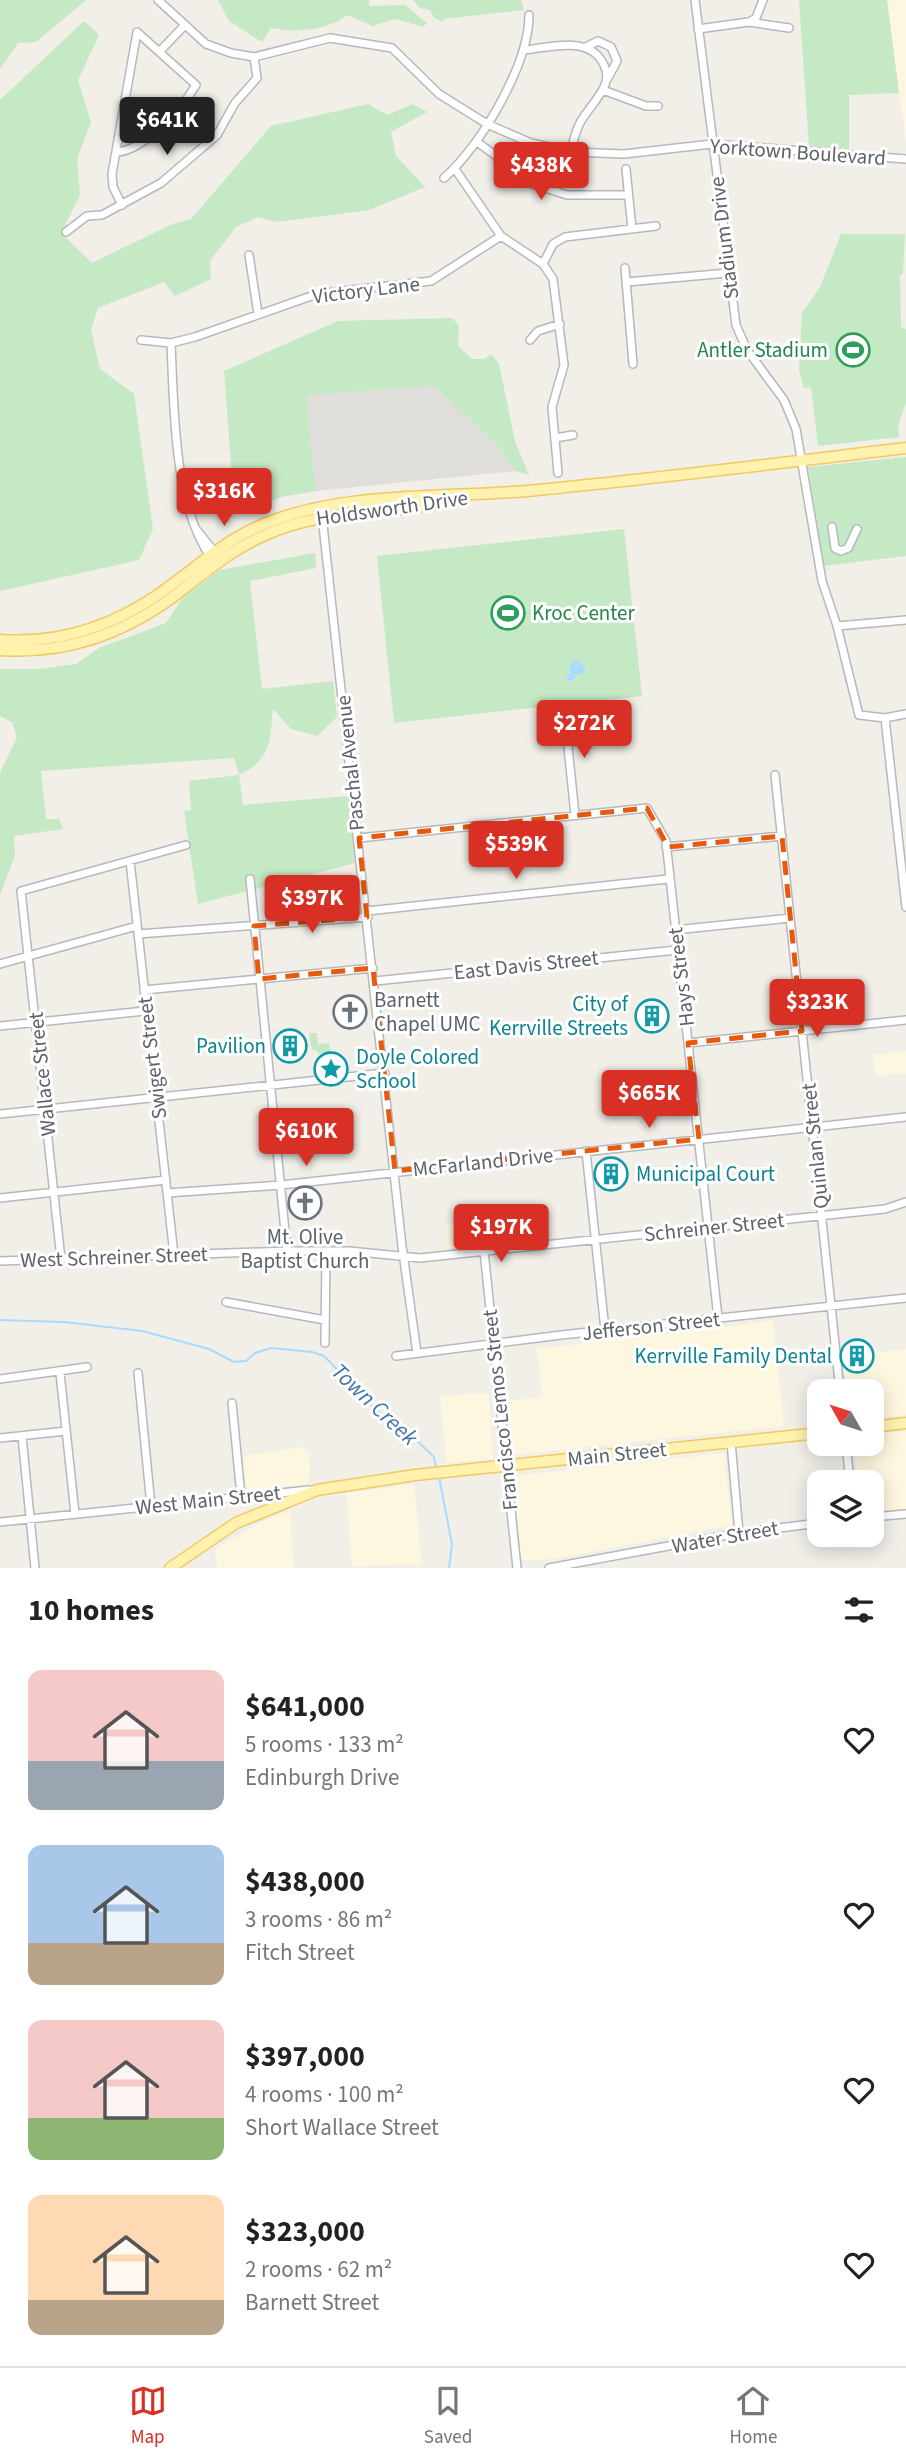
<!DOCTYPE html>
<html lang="en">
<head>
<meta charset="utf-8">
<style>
  :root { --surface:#fff; --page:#f2f2f2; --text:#222; --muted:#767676; --line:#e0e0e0; --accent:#d93025 }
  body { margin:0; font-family:"Source Sans 3",sans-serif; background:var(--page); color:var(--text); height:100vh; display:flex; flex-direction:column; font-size:26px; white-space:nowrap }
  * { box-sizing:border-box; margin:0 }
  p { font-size:23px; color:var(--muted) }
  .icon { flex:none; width:38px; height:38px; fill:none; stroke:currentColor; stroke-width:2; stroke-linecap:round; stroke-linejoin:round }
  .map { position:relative; height:1568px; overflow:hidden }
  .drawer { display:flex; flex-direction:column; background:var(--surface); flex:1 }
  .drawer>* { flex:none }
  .needle { width:46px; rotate:309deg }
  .controls { position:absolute; left:807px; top:1379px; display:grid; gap:14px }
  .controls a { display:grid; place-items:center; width:77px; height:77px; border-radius:14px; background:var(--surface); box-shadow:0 4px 18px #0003; font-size:35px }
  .price { position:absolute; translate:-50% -60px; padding:0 16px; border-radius:7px; background:var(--accent); color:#fff; font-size:23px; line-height:46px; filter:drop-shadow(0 2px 4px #0008) }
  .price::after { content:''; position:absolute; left:50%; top:42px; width:21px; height:16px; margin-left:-10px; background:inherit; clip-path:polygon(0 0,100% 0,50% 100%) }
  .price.active { background:#222; color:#fff }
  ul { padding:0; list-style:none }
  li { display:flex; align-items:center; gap:21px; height:175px; padding:0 28px }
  li span { display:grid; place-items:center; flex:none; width:196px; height:140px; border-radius:14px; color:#555 }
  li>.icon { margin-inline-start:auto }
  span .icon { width:84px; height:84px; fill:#fffc; stroke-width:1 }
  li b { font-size:30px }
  h2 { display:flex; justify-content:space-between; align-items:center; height:84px; padding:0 28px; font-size:30px }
  .tabs { display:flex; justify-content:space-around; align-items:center; height:98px; border-top:2px solid var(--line); background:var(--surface); font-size:19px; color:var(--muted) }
  .tabs a { display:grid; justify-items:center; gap:4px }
  .tabs .active { color:var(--accent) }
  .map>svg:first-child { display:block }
</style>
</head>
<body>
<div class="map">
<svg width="906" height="1568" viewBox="0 0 906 1568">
  <rect width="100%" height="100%" fill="#f1efe8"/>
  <path fill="#fef7e0" d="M 887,0 L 906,0 L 906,141 L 899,93 Z
    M 906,1051 L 906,1073 L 875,1076 L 873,1055 Z
    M 478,1221 L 481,1245 L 447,1249 L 444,1225 Z
    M 773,1321 L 784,1426 L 511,1455 L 505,1401 L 542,1397 L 537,1349 Z
    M 868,1345 L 869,1353 L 906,1349 L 906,1415 L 872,1419 L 872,1391 L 846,1391 L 841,1348 Z
    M 475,1393 L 489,1394 L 493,1459 L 446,1463 L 440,1397 Z
    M 906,1431 L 906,1509 L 872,1512 L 872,1482 L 857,1482 L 854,1444 L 872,1444 L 872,1435 Z
    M 304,1447 L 305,1452 L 309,1451 L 310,1472 L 307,1484 L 246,1491 L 242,1456 Z
    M 724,1453 L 732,1525 L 554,1559 L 526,1561 L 521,1558 L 513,1476 Z
    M 414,1484 L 422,1564 L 352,1566 L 346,1493 Z
    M 290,1511 L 294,1568 L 217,1568 L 215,1549 L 261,1522 Z"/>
  <path fill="#e0deda" d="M 434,386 L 497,445 L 515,471 L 316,491 L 306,395 Z"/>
  <path fill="#c5e8c5" d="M 0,0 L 86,0 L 36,42 L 18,43 L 0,69 Z
    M 218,0 L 369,0 L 369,6 L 405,5 L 427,23 L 423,27 L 395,19 L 373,26 L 347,15 C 326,31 296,33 271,28 L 262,42 L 229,21 Z
    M 413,0 L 521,0 L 524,10 L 444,19 L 443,22 L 434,18 L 430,10 L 420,8 Z
    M 799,0 L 887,0 L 899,93 L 849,95 L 849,151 L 809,147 Z
    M 84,21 L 99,35 L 78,80 L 91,122 L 77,159 L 80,195 L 61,233 L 92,263 L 170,225 L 191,219 L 271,126 L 368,104 L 387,115 L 413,104 L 427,112 L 391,132 L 396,156 L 425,187 L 369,210 L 277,222 L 258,217 L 236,227 L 210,261 L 211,279 L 175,296 L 164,282 L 98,308 L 91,330 L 100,369 L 134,394 L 153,529 L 139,560 L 0,591 L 0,100 Z
    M 841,234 L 905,234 L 903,274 L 900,275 L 901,327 L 906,329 L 906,403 L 898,425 L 899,437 L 818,446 L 811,387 L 804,388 L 799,370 L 802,313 L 820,287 Z
    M 452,318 L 459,325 L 458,346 L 472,359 L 484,359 L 491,354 L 499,364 L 515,441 L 529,475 L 515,471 L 497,445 L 434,386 L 306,395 L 316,491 L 281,497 L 235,515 L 224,371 L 338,321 Z
    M 906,457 L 906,556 L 823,566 L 808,467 Z
    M 624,529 L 642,696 L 394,723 L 377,556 Z
    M 315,553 L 316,568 L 250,581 L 262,689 L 333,681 L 337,717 L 317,736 L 291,729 L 273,709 C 270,741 271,760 239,775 L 243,805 L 348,796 L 355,863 L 198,904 L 184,811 L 191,810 L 189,781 L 239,775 L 234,758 L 41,771 L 46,819 L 59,819 L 63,829 L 14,836 L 15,855 L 0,895 L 0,773 L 17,737 L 12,722 L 0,716 L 0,669 L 40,669 L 76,664 L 99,648 L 166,623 L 182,599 L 219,570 Z
    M 309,1033 L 317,1033 L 318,1044 L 329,1043 L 330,1052 L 318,1054 L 317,1050 L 312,1050 Z"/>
  <path fill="#aadaff" d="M 576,660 L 584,666 L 585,671 L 581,675 L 574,674 L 576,677 L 571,682 L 565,677 L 571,673 L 569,666 Z"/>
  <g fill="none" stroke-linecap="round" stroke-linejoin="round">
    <path stroke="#aadaff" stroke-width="2" d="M 0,1320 L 64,1322 L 142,1331 L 209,1349 L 234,1362 L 246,1361 L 255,1353 L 271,1348 L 312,1352 L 324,1356 L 375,1409 L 411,1435 L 434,1457 L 436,1468
      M 439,1477 L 452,1544 L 449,1568"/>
    <defs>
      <path id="minor" d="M 158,0 L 206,44 L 231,53 L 254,57 L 330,38 L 392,48 L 439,94 L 487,124 L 531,143 L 571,152 L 624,154 L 712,144 L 906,159
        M 695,0 L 736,325 L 747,350 L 784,400 L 796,429 L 822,581 L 837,626 L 859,715 L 885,718 L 906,714
        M 749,22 L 789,28
        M 698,29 L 749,22 L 756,18 L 763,0
        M 586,47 L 598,41 L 611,47 L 617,61 L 608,78
        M 525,50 C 551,47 590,35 604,65 C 608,73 607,83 602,91 C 585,118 578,116 571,152
        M 160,51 L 185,25
        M 603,90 L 646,106 L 658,106
        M 477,142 L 495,155 L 517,179 L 567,195 L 628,195
        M 118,152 C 145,149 182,108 196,85 L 137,32 L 112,174 L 113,187 L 122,205
        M 455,169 L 501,236 L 543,264 L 553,279 L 564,365 L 552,407 L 558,473
        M 626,169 L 632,229
        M 444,178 C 481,146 529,64 529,15
        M 66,232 L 87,216 L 102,215 L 161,183 L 217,135 L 235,103 L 257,78 L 254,57
        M 249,255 L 258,314
        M 543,264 L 553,244 L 565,237 L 656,226
        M 625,268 L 633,364
        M 627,282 L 728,273
        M 141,340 L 171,343 L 195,337 L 317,294 L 431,281 L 501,236
        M 530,340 L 538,331 L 560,324
        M 171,343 C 174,407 173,506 212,559
        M 555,438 L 573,435
        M 322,516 L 402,1246 L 417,1353
        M 832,527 L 835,548 L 841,551 L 848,548 L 857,529
        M 196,529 L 216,554
        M 837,626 L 906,620
        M 564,708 L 575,815
        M 885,718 L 906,907
        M 568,742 L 617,737
        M 775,775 L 840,1391
        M 359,838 L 647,808 L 666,841 L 718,1318
        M 666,847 L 782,836
        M 130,861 L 174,1255
        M 250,879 L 287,1251
        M 367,911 L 668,879
        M 675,930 L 790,918
        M 138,934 L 368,917
        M 0,964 L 137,926
        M 375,981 L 677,950
        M 144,990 L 373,968
        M 0,1026 L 145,1011
        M 688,1043 L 906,1020
        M 0,1114 L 385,1073
        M 586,1151 L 605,1330
        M 167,1193 L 281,1185 L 906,1117
        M 0,1198 L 166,1180
        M 484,1251 L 517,1568
        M 61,1259 L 21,891 L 186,845
        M 0,1261 L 287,1251 L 349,1251 L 420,1258 L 885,1209 L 906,1202
        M 226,1302 L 325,1320
        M 325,1343 L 326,1251
        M 396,1356 L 561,1335 L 906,1298
        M 60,1373 L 75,1514
        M 138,1373 L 151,1506
        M 0,1379 L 87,1367
        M 232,1403 L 241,1496
        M 22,1436 L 35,1568
        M 0,1438 L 66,1431
        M 731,1442 L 739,1533
        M 846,1444 L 850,1482
        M 872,1517 L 906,1514
        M 0,1522 L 309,1490
        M 549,1568 L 739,1533 L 819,1523"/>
      <path id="major" d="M 0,640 C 58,644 111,627 159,594 C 191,572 220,544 255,528 C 334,491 441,498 527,491 C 653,479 780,463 906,448
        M 0,650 C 60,654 116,637 166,602 C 198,579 226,552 263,536 C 325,507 395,515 461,500
        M 872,1427 L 906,1423
        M 170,1568 L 236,1523 L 317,1490 L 415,1475 L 819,1433"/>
    </defs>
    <use href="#minor" stroke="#b5b8bc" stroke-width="10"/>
    <use href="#major" stroke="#f2c960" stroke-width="13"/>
    <use href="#minor" stroke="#fff" stroke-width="7"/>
    <use href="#major" stroke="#fff2af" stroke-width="10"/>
  </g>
  <path fill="none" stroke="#e8590c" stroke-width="5" stroke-dasharray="14 9" stroke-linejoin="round" d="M 647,808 L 668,847 L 782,836 L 802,1031 L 688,1043 L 699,1139 L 395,1171 L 373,968 L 259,979 L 254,926 L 367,917 L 359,838 Z"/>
  <defs>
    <symbol id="stadium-ring" viewBox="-11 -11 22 22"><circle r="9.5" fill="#fff" stroke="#2e9e5b" stroke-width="1.5"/><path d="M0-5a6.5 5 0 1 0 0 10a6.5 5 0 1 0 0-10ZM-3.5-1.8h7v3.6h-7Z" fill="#2e9e5b"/></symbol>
    <symbol id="church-ring" viewBox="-11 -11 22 22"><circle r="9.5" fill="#fff" stroke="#6b7280" stroke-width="1.5"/><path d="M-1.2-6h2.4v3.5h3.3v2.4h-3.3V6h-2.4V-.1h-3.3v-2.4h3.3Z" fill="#6b7280"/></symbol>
    <symbol id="building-ring" viewBox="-11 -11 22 22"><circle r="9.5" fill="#fff" stroke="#0f9aa8" stroke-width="1.5"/><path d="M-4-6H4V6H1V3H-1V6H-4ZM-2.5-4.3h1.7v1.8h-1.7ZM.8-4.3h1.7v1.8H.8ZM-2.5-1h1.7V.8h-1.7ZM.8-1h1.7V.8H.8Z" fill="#0f9aa8"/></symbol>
    <symbol id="sight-ring" viewBox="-11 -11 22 22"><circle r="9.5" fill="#fff" stroke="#0f9aa8" stroke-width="1.5"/><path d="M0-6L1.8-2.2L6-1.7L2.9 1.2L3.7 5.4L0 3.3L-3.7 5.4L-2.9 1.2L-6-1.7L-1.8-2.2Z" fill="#0f9aa8"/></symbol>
  </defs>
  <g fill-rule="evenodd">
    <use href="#stadium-ring" x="834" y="331" width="38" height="38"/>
    <use href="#stadium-ring" x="489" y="594" width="38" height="38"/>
    <use href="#church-ring" x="331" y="993" width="38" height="38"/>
    <use href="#building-ring" x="633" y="997" width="38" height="38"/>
    <use href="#building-ring" x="271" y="1027" width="38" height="38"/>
    <use href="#sight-ring" x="312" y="1050" width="38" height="38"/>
    <use href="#building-ring" x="592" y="1155" width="38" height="38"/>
    <use href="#church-ring" x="286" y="1184" width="38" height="38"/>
    <use href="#building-ring" x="838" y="1337" width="38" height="38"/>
  </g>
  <g text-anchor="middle" stroke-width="6" stroke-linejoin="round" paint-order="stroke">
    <g font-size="21" fill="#5f6368" stroke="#fff">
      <text transform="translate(798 152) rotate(4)" y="7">Yorktown Boulevard</text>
      <text transform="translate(724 238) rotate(-97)" y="7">Stadium Drive</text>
      <text transform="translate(366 290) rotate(-7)" y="7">Victory Lane</text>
      <text transform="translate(392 508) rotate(-8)" y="7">Holdsworth Drive</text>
      <text transform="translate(350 763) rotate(-96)" y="7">Paschal Avenue</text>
      <text transform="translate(526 965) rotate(-6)" y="7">East Davis Street</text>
      <text transform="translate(681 977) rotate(-97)" y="7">Hays Street</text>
      <text transform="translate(152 1058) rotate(-97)" y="7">Swigert Street</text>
      <text transform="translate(42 1074) rotate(-96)" y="7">Wallace Street</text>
      <text transform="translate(815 1146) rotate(-96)" y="7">Quinlan Street</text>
      <text transform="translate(483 1162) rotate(-6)" y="7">McFarland Drive</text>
      <text transform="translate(714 1227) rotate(-6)" y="7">Schreiner Street</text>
      <text transform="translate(114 1257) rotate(-2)" y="7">West Schreiner Street</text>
      <text transform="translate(651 1326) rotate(-6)" y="7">Jefferson Street</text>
      <text transform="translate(500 1410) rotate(-96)" y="7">Francisco Lemos Street</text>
      <text transform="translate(617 1454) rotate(-6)" y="7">Main Street</text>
      <text transform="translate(208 1500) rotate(-6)" y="7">West Main Street</text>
      <text transform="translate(725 1537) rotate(-10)" y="7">Water Street</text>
    </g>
    <g font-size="21" fill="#27864d" stroke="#fff" text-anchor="end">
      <text x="828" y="357">Antler Stadium</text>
      <text x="532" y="620" text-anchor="start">Kroc Center</text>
    </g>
    <g font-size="21" fill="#5b616d" stroke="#fff" text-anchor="start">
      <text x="374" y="1007">Barnett<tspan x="374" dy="24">Chapel UMC</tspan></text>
      <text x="305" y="1244" text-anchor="middle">Mt. Olive<tspan x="305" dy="24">Baptist Church</tspan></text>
    </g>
    <g font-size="21" fill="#0d838f" stroke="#fff" text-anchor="end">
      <text x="628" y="1011">City of<tspan x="628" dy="24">Kerrville Streets</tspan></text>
      <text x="266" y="1053">Pavilion</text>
      <text x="356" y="1064" text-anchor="start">Doyle Colored<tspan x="356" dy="24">School</tspan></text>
      <text x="636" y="1181" text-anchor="start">Municipal Court</text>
      <text x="832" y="1363">Kerrville Family Dental</text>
    </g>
    <g font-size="23" font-style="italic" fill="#4174aa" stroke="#fff">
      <text transform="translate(375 1404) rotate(43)" y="8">Town Creek</text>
    </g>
  </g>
</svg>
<div class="controls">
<a><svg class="needle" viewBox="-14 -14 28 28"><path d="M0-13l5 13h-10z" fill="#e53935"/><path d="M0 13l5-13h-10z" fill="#767676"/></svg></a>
<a><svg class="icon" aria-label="layers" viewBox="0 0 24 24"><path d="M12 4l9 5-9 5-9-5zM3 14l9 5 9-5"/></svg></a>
</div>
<b class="price active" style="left:167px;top:157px">$641K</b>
<b class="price" style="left:541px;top:202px">$438K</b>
<b class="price" style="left:224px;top:528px">$316K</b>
<b class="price" style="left:584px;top:760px">$272K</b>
<b class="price" style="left:516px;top:881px">$539K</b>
<b class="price" style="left:312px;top:935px">$397K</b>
<b class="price" style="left:817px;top:1039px">$323K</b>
<b class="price" style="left:649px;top:1130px">$665K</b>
<b class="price" style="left:306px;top:1168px">$610K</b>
<b class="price" style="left:501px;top:1264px">$197K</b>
</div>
<section class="drawer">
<h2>10 homes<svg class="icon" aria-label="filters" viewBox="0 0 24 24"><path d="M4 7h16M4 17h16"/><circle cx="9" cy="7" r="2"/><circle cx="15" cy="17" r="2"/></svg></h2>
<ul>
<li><span style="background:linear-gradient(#f6c9c9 65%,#9aa5b1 0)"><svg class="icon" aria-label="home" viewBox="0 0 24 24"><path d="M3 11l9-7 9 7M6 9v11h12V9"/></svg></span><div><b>$641,000</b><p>5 rooms · 133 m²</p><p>Edinburgh Drive</p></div><svg class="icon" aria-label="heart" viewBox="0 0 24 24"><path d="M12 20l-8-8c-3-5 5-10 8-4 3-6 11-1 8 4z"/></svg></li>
<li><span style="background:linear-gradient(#a9c7e8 70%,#b9a48a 0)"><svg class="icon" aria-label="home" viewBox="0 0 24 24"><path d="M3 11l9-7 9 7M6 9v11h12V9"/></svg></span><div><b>$438,000</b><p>3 rooms · 86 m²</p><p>Fitch Street</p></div><svg class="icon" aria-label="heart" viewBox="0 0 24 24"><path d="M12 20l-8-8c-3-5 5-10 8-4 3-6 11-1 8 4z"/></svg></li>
<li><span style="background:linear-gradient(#f6c9c9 70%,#8fb573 0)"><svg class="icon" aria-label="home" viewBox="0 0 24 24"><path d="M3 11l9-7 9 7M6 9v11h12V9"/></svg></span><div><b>$397,000</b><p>4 rooms · 100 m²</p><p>Short Wallace Street</p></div><svg class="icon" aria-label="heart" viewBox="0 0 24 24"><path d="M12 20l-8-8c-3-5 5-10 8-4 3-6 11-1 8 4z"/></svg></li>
<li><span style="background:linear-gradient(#ffd9b3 75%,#b9a48a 0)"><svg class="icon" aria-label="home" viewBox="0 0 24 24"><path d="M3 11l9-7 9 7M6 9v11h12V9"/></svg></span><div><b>$323,000</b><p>2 rooms · 62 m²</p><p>Barnett Street</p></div><svg class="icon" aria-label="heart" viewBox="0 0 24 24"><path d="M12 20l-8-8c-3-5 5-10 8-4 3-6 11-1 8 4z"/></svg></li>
</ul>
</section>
<nav class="tabs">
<a class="active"><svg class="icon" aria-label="map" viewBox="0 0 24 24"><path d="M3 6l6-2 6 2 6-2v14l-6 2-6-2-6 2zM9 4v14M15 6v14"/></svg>Map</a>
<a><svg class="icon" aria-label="saved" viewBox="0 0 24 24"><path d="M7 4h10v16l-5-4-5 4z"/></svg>Saved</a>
<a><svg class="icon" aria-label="home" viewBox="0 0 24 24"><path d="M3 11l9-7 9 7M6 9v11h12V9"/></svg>Home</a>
</nav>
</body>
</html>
